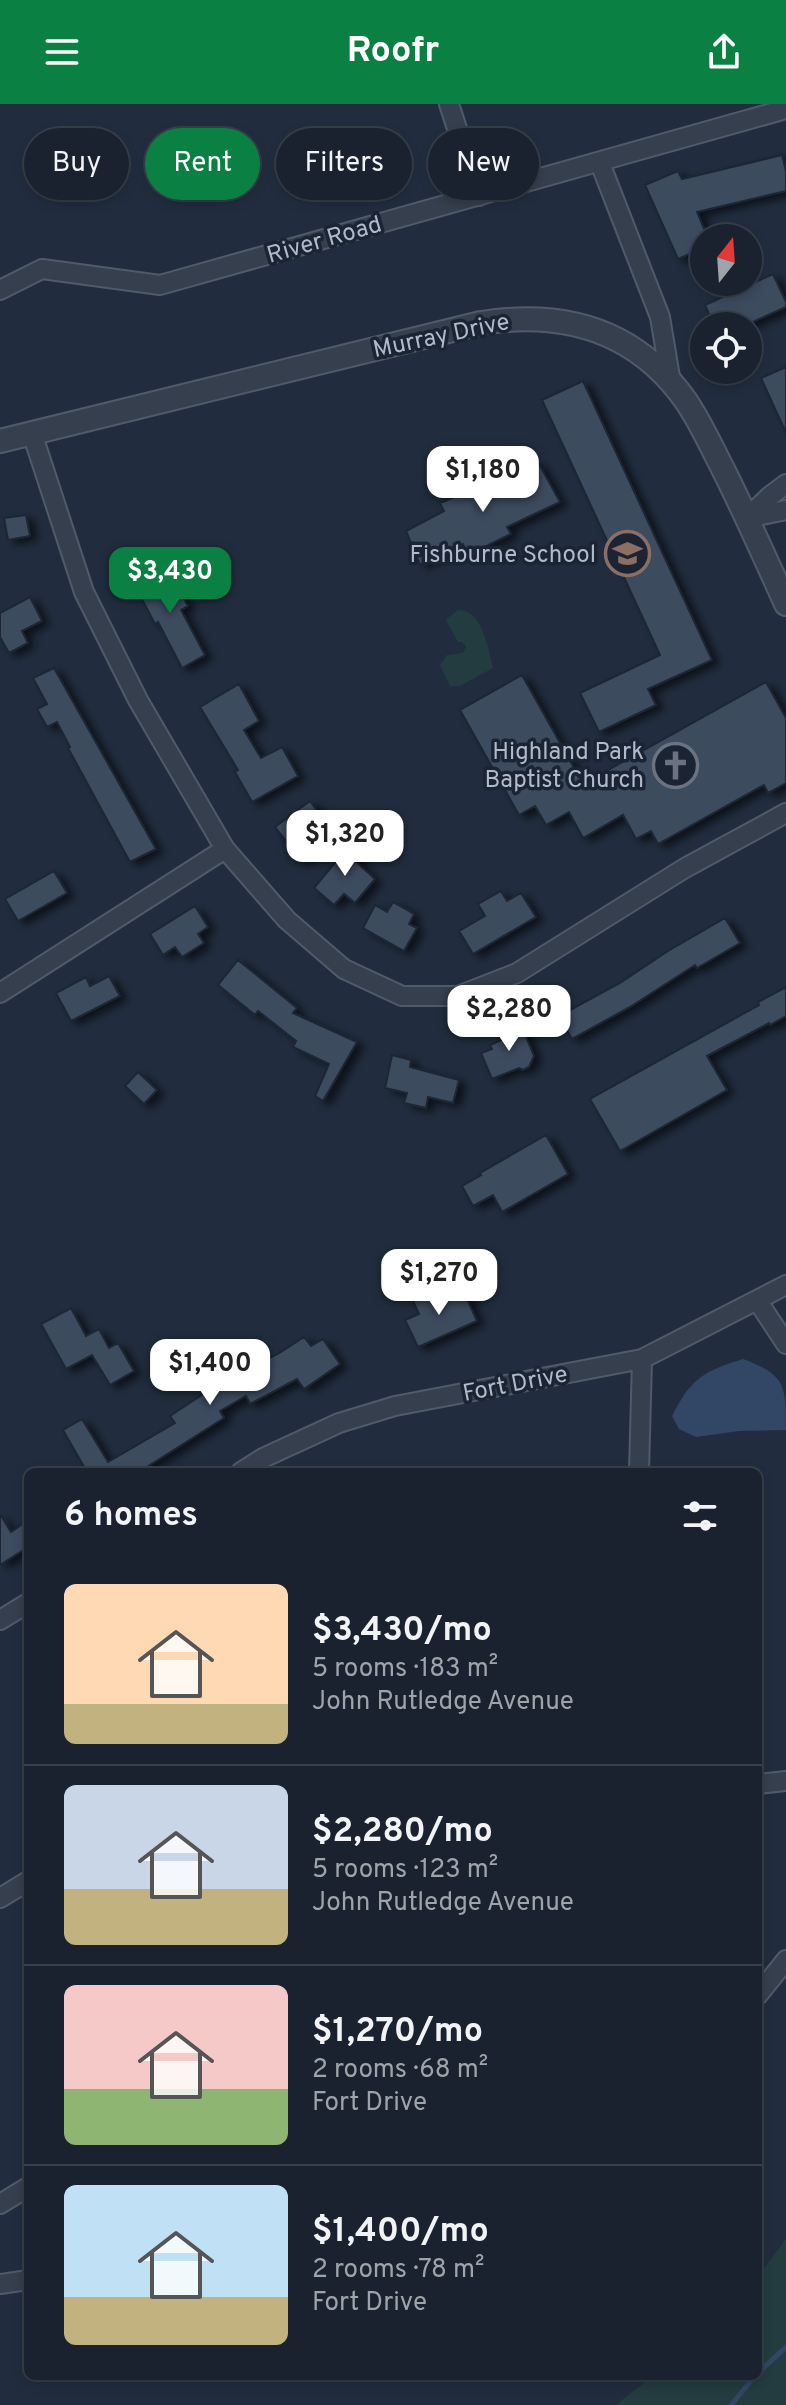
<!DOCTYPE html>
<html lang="en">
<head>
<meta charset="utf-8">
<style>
  :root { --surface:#19222e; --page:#262f3a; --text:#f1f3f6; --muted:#9fa4aa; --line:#373f4a; --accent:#0b8043 }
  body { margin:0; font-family:Overpass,sans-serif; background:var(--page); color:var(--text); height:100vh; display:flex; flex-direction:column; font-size:30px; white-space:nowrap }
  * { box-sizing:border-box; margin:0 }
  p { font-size:26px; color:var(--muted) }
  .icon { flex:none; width:44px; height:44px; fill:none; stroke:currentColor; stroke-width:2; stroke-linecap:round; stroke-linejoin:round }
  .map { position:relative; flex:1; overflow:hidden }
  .side { position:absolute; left:24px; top:1364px; width:738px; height:912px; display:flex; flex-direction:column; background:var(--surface); border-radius:12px; box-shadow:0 4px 12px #0003,0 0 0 2px var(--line) }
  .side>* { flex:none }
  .guide { position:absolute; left:24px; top:24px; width:738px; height:72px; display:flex; gap:16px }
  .needle { width:52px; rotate:17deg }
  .tools { position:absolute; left:690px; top:120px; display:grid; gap:16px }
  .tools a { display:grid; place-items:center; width:72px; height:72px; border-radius:50%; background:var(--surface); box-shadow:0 4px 12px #0003,0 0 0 2px var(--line); font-size:40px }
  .price { position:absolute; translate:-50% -68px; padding:0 18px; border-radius:16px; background:#fff; color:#222; font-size:26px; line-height:52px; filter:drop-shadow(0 2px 4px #0008) }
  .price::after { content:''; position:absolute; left:50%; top:48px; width:24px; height:18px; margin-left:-12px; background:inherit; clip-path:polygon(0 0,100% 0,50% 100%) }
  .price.current { background:var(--accent); color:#fff }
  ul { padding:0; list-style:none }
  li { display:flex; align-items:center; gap:24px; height:200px; padding:0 40px }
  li+li { border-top:2px solid var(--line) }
  li span { display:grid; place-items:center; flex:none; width:224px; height:160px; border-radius:12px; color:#555 }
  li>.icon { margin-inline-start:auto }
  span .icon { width:96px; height:96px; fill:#fffc; stroke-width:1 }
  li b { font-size:34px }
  h2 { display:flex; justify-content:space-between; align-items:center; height:96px; padding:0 40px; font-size:34px }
  .pill { padding:0 28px; border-radius:36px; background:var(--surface); box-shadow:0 4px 12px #0003,0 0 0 2px var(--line); font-size:28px; line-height:72px }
  .pill.current { background:var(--accent); color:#fff }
  header { display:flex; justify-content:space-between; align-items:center; height:104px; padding:0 40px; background:var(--accent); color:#fff; font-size:36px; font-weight:700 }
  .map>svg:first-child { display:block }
</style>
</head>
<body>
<header><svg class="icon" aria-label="menu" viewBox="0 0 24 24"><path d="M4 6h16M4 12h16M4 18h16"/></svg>Roofr<svg class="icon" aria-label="share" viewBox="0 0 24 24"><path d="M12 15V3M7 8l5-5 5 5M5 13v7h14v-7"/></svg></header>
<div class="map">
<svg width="786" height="2301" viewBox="0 0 786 2301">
  <defs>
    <filter id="shadow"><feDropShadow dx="7" dy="4" stdDeviation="4" flood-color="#0009"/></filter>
  </defs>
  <rect width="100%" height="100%" fill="#212d3e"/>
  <path fill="#233c3f" d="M 458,506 C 483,505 488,546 493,564 L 460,582 L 450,582 L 440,561 L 447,551 L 463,549 L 466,543 L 462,538 L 458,538 L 446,516 Z
    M 786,2135 L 786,2301 L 616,2301 L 652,2272 L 758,2272 L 758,2172 Z"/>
  <path fill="#324665" d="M 743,1255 C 786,1271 786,1281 786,1326 L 739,1327 L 696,1333 L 679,1325 L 672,1312 C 691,1274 704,1267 743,1255 Z"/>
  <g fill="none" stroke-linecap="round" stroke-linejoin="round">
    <path stroke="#324665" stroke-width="5" d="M 758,2269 L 786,2243
      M 731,2301 L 755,2272"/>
  </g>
  <path fill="#3d4b5e" stroke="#1d2635" stroke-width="2" filter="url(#shadow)" d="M 782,51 L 786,67 L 786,87 L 697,108 L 708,134 L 704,134 L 704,144 L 678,155 L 645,81 L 678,67 L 682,75 Z
    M 773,170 L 786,198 L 786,203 L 744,222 L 714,222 L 705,201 Z
    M 786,263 L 786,329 L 761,274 Z
    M 583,277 L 712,556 L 648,585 L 656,601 L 599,628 L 580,589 L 660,551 L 542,296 Z
    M 538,358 L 560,398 L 507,423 L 511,430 L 468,451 L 463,440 L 420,461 L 406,427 L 444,407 L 440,399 Z
    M 26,411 L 30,432 L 8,436 L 4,414 Z
    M 167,463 L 188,502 L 181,506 L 205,551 L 182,564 L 158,518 L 155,520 L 134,480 Z
    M 30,493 L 42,517 L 22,527 L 28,539 L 9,549 L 0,533 L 0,509 Z
    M 54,564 L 156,745 L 130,758 L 68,644 L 70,643 L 57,618 L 47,623 L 37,605 L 47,600 L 33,574 Z
    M 522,571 L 583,680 L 766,578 L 786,614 L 786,679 L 768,689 L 764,681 L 658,740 L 651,727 L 636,735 L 623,711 L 583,734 L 569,708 L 546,721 L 535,702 L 519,711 L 460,606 Z
    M 239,580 L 259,617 L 244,626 L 261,654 L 282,643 L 298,672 L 252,698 L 235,668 L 238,666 L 200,603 Z
    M 310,697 L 327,720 L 314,730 L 322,740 L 301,756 L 275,723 Z
    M 352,738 L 363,747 L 355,757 L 375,775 L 355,799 L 344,790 L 334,801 L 314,784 Z
    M 54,767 L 67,789 L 18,817 L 5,795 Z
    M 501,787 L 507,797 L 521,789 L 536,813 L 473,850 L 459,827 L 485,812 L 478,800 Z
    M 393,798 L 414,810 L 409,820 L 417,824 L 404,847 L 363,824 L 375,801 L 387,808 Z
    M 195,802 L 208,823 L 198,830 L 204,839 L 182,853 L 175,843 L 163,851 L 150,830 Z
    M 725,814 L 740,839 L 697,864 L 695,861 L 630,903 L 572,935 L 559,912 L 620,879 L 668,847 Z
    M 238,856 L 297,904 L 293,909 L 357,938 L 323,997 L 315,992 L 329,960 L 293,943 L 296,937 L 258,907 L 255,911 L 218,881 Z
    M 109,872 L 120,892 L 71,917 L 56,889 L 86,873 L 90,882 Z
    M 786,883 L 786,912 L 770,921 L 769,919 L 707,952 L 727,986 L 620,1047 L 590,995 L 759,901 L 758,898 Z
    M 521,920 L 534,952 L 529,963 L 523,966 L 519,964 L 492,975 L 481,949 L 492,945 L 490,941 L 506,934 L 503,927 Z
    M 392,951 L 411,956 L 410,963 L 459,976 L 453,999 L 428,993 L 426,1004 L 404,999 L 407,989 L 385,984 Z
    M 138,968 L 157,986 L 144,1000 L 125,982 Z
    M 546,1031 L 568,1070 L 502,1108 L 493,1091 L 473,1102 L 462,1082 L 481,1071 L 480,1069 Z
    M 437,1186 L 442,1198 L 464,1188 L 477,1217 L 418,1243 L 405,1216 L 419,1210 L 413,1197 Z
    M 71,1204 L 86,1232 L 99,1225 L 109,1244 L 118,1239 L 134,1267 L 110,1281 L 92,1251 L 66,1265 L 41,1220 Z
    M 304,1233 L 311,1242 L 323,1235 L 340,1260 L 304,1285 L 297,1275 L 250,1300 L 246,1292 L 220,1307 L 224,1314 L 139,1368 L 87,1368 L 63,1326 L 82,1315 L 108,1358 L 175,1319 L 170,1312 L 232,1271 L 233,1274 L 281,1248 Z
    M 0,1410 L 11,1428 L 28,1416 L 28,1443 L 0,1461 Z"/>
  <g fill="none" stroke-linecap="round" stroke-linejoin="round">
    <defs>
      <path id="minor" d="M 449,0 L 479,92
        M 600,59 L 660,213 L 671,279
        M 0,186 L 42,165 L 160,181 L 786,5
        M 32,329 L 84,488 L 138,596 L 225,745 L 287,816 L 344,865 L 402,892 L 458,892 L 517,869 L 685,764 L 786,709
        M 747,414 L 770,392 L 786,380
        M 747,414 L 786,406
        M 0,889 L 225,745
        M 757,1196 L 786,1240
        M 241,1368 L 263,1354 L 339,1319 L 395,1302 L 642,1255 L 786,1181
        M 639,1368 L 642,1255
        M 0,1516 L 28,1499
        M 758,1680 L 786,1677
        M 0,1794 L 28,1777
        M 758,1891 L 786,1856
        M 0,2100 L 28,2083
        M 0,2180 L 28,2176"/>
      <path id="tertiary" d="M 0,337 L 481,219 C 564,206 636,226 686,297 C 701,319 712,344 724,367 C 746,411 766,456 786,500"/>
    </defs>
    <use href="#minor" stroke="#515a69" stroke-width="22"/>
    <use href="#tertiary" stroke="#515a69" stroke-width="26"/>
    <use href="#minor" stroke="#363f4e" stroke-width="18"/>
    <use href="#tertiary" stroke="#363f4e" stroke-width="22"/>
  </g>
  <defs>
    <symbol id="school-ring" viewBox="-11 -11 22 22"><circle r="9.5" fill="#1b2433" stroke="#8d6e63" stroke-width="1.5"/><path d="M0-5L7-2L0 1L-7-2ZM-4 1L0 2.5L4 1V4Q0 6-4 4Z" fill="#8d6e63"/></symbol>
    <symbol id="church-ring" viewBox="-11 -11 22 22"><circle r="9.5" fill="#1b2433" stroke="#6b7280" stroke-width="1.5"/><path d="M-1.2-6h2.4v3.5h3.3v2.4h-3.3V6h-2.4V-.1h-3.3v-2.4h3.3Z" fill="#6b7280"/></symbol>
  </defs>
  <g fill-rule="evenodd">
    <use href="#school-ring" x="602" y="424" width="51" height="51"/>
    <use href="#church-ring" x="650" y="636" width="51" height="51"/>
  </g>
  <g text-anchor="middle" stroke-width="7" stroke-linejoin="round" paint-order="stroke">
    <g font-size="24" fill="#b1baca" stroke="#1b2433">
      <text transform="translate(324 135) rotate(-16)" y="8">River Road</text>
      <text transform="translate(441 231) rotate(-12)" y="8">Murray Drive</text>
      <text transform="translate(515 1279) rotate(-11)" y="8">Fort Drive</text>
    </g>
    <g font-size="24" fill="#b1baca" stroke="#1b2433" text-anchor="end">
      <text x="596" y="458">Fishburne School</text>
      <text x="644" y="655">Highland Park<tspan x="644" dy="28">Baptist Church</tspan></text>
    </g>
  </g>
</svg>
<div class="tools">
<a><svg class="needle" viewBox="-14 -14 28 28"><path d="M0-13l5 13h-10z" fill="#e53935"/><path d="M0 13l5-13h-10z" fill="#9fa4aa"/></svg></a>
<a><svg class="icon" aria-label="locate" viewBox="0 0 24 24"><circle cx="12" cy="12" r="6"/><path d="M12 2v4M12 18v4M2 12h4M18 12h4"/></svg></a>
</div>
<b class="price" style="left:483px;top:410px">$1,180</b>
<b class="price current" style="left:170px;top:511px">$3,430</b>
<b class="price" style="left:345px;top:774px">$1,320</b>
<b class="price" style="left:509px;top:949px">$2,280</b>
<b class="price" style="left:439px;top:1213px">$1,270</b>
<b class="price" style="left:210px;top:1303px">$1,400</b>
<div class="guide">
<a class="pill">Buy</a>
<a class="pill current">Rent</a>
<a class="pill">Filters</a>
<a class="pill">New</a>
</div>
<section class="side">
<h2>6 homes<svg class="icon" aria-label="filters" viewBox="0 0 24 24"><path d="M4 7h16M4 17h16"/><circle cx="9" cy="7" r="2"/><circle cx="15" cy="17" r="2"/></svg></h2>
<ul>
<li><span style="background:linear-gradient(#ffd9b3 75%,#c2b280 0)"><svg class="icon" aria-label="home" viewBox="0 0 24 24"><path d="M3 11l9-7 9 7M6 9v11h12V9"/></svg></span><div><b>$3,430/mo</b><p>5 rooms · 183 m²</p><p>John Rutledge Avenue</p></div></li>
<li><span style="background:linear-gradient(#c9d6e8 65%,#c2b280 0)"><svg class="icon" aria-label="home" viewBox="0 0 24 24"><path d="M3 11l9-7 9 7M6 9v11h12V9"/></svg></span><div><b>$2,280/mo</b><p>5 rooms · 123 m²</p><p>John Rutledge Avenue</p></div></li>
<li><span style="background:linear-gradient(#f6c9c9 65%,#8fb573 0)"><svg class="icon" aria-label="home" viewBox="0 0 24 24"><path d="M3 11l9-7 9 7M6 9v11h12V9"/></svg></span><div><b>$1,270/mo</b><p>2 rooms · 68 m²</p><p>Fort Drive</p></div></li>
<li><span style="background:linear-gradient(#bfe0f5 70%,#c2b280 0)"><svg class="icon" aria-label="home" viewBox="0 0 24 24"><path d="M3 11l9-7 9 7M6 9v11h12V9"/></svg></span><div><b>$1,400/mo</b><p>2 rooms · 78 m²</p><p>Fort Drive</p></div></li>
</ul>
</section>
</div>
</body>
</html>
